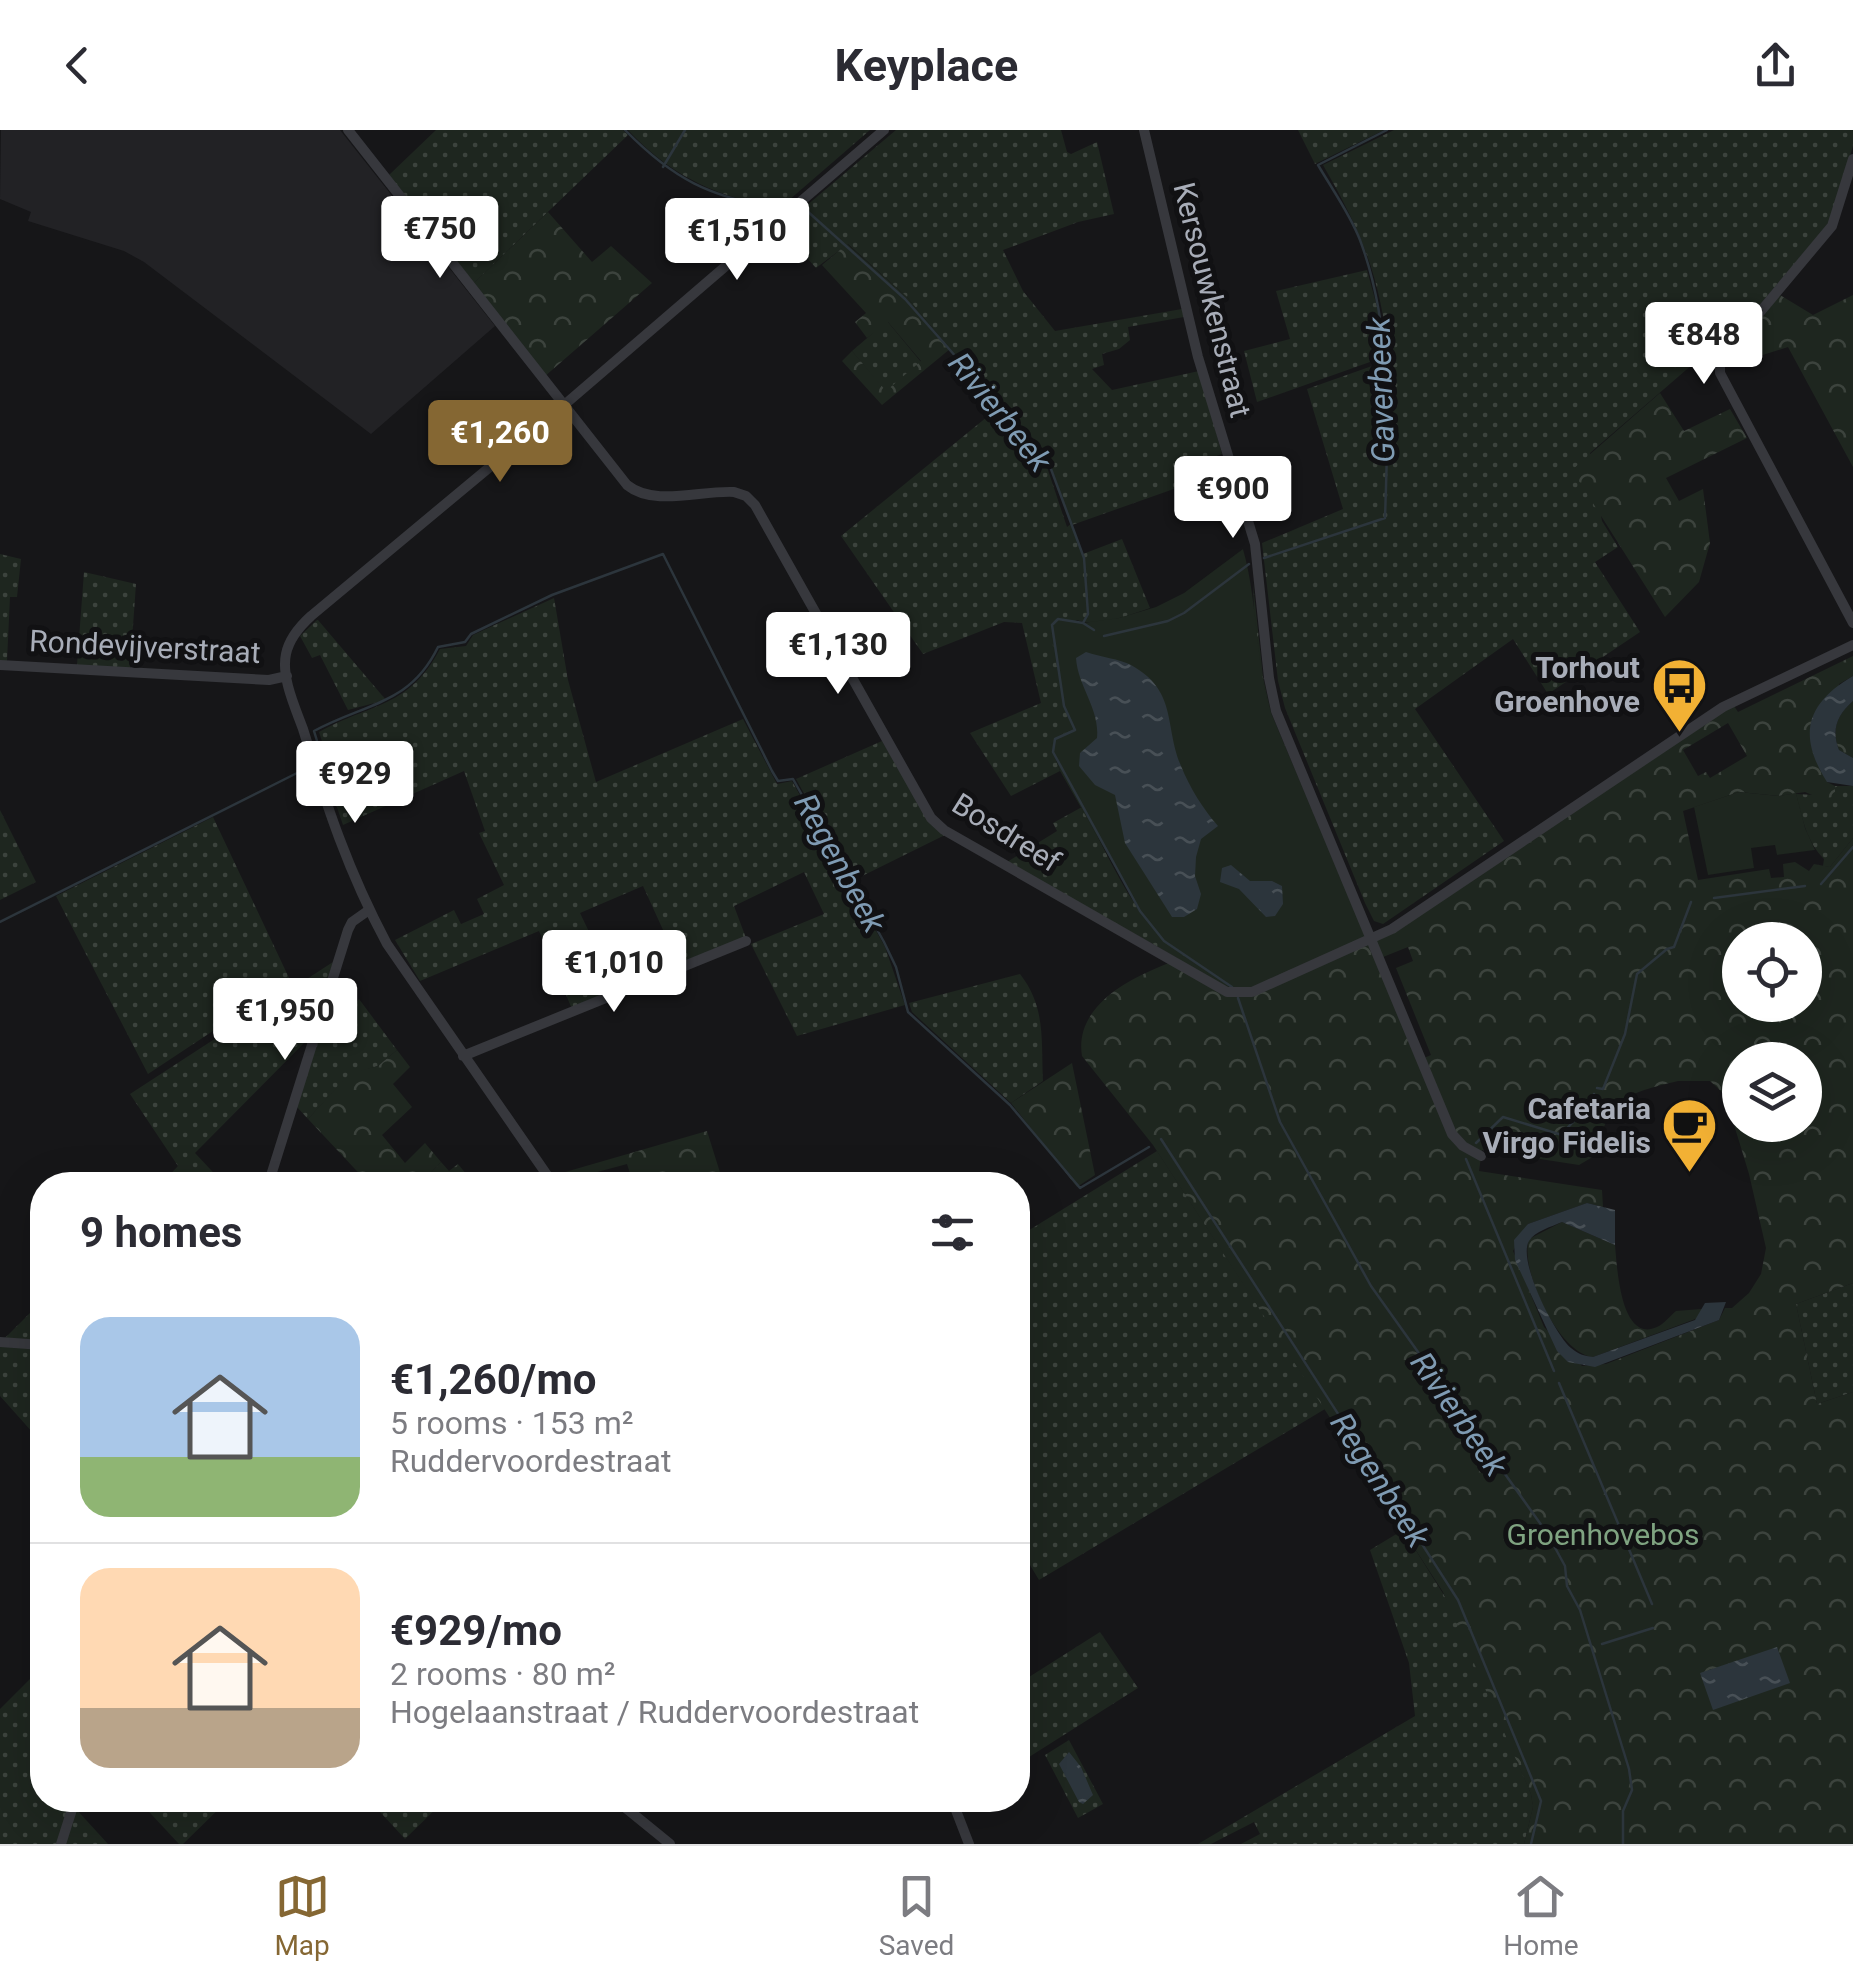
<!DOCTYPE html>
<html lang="en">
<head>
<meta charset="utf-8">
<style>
  :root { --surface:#fff; --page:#f2f2f3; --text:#2b2b33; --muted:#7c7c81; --line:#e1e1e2; --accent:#856733 }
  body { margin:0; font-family:Roboto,sans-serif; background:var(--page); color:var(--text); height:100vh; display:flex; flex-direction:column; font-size:38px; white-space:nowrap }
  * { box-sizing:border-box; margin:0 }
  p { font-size:32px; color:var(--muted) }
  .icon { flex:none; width:55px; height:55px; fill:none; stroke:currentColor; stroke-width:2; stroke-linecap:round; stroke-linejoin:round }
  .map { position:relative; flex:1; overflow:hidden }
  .drawer { position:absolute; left:30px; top:1042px; width:1000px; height:640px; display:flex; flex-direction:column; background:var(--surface); border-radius:40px; box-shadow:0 10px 40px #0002 }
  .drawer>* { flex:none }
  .tools { position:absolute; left:1722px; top:792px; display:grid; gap:20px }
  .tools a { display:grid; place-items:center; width:100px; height:100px; border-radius:50%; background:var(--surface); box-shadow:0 10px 40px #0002; font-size:50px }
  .price { position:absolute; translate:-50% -85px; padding:0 22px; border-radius:10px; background:#fff; color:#222; font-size:32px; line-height:65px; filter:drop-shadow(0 2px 5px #0008) }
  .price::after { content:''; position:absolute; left:50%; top:60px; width:30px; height:22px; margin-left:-15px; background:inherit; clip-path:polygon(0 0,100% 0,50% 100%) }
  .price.current { background:var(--accent); color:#fff }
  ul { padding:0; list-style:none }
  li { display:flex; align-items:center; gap:30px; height:250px; padding:0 50px }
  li+li { border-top:2px solid var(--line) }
  li span { display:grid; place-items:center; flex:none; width:280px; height:200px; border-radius:30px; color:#555 }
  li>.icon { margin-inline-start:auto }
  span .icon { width:120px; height:120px; fill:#fffc; stroke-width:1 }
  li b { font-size:42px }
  h2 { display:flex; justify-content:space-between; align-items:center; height:120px; padding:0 50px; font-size:42px }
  header { display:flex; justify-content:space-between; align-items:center; height:130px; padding:0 50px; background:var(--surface); font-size:45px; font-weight:700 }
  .menu { display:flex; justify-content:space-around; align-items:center; height:140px; border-top:2px solid var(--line); background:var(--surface); font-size:28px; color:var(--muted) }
  .menu a { display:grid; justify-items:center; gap:5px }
  .menu .current { color:var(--accent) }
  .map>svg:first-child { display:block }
</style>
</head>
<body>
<header><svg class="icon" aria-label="back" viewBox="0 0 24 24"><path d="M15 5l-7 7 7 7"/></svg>Keyplace<svg class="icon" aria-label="share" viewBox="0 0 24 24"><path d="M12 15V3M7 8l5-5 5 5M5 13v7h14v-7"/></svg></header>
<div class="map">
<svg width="1853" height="1714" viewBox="0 0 1853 1714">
  <defs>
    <pattern id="grass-dots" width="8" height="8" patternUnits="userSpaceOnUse" patternTransform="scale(2.5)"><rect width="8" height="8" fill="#1e261f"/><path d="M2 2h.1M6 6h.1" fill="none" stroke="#3c433d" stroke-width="1.8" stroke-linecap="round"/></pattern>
    <pattern id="forest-crowns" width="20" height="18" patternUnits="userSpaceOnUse" patternTransform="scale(2.5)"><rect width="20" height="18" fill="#1e261f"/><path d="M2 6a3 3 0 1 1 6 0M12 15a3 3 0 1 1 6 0" fill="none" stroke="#3c433d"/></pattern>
    <pattern id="water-ripples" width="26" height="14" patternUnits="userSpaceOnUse" patternTransform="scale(2.5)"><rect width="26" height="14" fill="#2c353c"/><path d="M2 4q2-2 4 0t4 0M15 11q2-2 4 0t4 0" fill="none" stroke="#485056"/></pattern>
  </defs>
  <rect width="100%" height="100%" fill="#161618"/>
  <path fill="#222225" d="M 1,0 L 340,0 L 495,196 L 371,304 L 144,132 L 124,121 L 28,91 L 31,82 L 0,69 Z"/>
  <path fill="url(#grass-dots)" d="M 436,0 L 623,0 L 628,5 L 474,153 L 389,45 Z
    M 628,0 L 870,0 L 781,77 C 719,69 671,46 628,0 Z
    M 896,0 L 1061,0 L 1067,22 L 1071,24 L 1097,12 L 1114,84 L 1078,92 L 1003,120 L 1023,161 L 1055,201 L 1182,179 L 1184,187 L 1128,197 L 1130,210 L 1119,219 L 1102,224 L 1104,235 L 1092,239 L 1112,260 L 1199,241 L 1222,324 L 1181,339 L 1185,355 L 1072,395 L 1083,424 L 1122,409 L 1150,478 C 1129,485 1098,498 1077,490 L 1052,503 L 1064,576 L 1075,600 L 1055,609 L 1053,622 L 1060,641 L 1011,666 L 970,603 L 1041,573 L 1022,493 L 1004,492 L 923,524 L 841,406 L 998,278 L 1044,328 L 1067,397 L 1071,394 L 1046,322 L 963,235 L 907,167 L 848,114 L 816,138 L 780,98 Z
    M 1298,0 L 1384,0 L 1315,34 Z
    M 1394,0 L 1853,0 L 1853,16 L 1829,93 L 1714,229 L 1708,221 L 1590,323 L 1602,391 L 1618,417 L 1595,432 L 1640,502 L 1548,564 L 1513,509 L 1415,579 L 1504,711 L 1383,794 L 1374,791 L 1365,773 L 1285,578 L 1278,551 L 1262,413 L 1343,379 L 1307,259 L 1389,230 C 1381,149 1363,104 1323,35 Z
    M 1367,140 L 1379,184 L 1384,227 L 1257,272 L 1244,221 L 1290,209 L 1276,161 Z
    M 887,191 L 921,232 L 886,262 L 852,221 Z
    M 0,424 L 21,429 L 17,467 L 10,467 L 7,531 L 0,531 Z
    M 84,442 L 136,454 L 130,538 L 77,535 Z
    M 554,468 L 568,550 L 596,652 L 743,589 L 777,654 L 792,651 L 885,817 L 905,875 L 797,906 L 751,814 L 824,784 L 804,742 L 734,776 L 746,808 L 679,835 L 643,756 L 580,783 L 617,860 L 572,879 L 539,801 L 420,851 L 395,810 L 454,780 L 461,794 L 484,784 L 477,769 L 504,755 L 479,703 L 485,701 L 464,641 L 343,695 L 320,627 L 326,624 L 319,602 C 371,573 409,578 440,519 L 466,516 L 473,505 Z
    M 317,490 L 318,490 L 386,570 L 348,580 L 320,525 L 312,528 L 300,506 Z
    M 882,611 L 929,690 L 945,705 L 852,751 L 796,649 Z
    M 1835,656 L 1853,656 L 1853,708 L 1830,737 L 1823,736 L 1824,729 C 1806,711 1802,687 1796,664 L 1835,666 Z
    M 1082,677 C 1110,727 1134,794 1186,824 L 1179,829 L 1007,732 L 1057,701 L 1053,693 Z
    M 0,680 L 36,752 L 0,770 Z
    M 213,687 L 290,850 L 148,944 L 56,766 Z
    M 333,832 L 308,909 L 195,1023 L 225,1055 L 160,1055 L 178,1036 L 130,964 Z
    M 1020,844 C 1046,877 1041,910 1043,951 L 1011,973 L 912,882 L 909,873 Z
    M 333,860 L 351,878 L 359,869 L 397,920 L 378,936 L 350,944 L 308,989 L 297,977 Z
    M 1157,1021 L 1325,1279 L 1039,1450 L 1018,1415 L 1018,1107 Z
    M 441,1032 L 449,1041 L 458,1034 L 475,1055 L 419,1055 Z
    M 1853,1153 L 1853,1262 L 1817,1274 L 1796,1174 Z
    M 42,1171 L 42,1212 L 5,1208 Z
    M 0,1216 L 42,1219 L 42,1313 L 0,1266 Z
    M 1403,1400 L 1454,1481 L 1531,1664 L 1533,1677 L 1524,1714 L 1241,1714 L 1260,1704 L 1254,1692 L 1211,1714 L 1198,1714 L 1415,1586 L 1409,1533 L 1370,1420 Z
    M 1100,1502 L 1138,1558 L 1018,1634 L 1018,1554 Z
    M 42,1537 L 42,1670 L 72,1670 L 58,1714 L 0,1714 L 0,1579 Z
    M 1069,1610 L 1103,1674 L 1078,1688 L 1045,1625 Z
    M 138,1670 L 228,1670 L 183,1714 L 179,1714 Z
    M 369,1670 L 445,1670 L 405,1709 Z
    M 76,1679 L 108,1714 L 65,1714 Z"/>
  <path fill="url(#forest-crowns)" fill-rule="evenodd" d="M 548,82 L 592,132 L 611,116 L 652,153 L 544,247 L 474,153 Z
    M 847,114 L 907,167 L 950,219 L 882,275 L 842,231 L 852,221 L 886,261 L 921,231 L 888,192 L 867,208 L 855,192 L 866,183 L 822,135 Z
    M 1780,165 L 1813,185 L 1853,165 L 1853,337 L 1788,217 L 1750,229 L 1740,210 Z
    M 1660,263 L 1684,301 L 1730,279 L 1747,308 L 1666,348 L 1679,371 L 1703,359 L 1710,413 L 1699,452 L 1665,487 L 1572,340 Z
    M 1253,454 L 1263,547 L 1271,583 L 1369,815 L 1726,580 L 1734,576 L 1738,582 L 1853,526 L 1853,546 L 1839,554 L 1827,652 L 1835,656 L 1835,666 L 1824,670 L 1805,662 L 1779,666 L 1739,662 L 1683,681 L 1698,750 L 1769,739 L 1771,748 L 1784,747 L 1783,734 L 1795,732 L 1809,741 L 1814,734 L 1830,737 L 1853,708 L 1853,1153 L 1796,1174 L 1817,1274 L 1853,1262 L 1853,1714 L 1524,1714 L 1533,1677 L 1531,1664 L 1443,1462 L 1153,1015 L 1082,926 C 1075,883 1116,856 1150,841 C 1162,835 1175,832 1186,824 L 1239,860 L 1262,715 ZM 1728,593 L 1747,626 L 1710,648 L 1706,642 L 1698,646 L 1683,620 ZM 1740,810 L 1805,810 L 1805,875 L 1740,875 ZM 1408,817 L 1413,831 L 1396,838 L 1431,925 L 1424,928 L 1383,827 ZM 1740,930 L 1805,930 L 1805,995 L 1740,995 ZM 1678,951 L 1710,951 L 1725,965 L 1749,1044 L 1766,1118 L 1761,1144 L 1749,1163 L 1732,1178 L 1725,1178 L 1719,1190 L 1606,1234 L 1582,1236 L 1544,1197 L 1513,1121 L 1528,1094 L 1587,1073 L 1603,1077 L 1602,1060 L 1479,1041 L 1482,1020 L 1579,1035 L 1596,1025 C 1609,968 1624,964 1678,951 Z
    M 1853,571 L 1853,628 L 1839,620 C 1831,600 1837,585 1853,571 Z
    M 397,920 L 410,937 L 393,954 L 412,977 L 382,1005 L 405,1033 L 425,1013 L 441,1032 L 419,1055 L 409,1055 L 402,1049 L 396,1055 L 370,1055 L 308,989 L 350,943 L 378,936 Z
    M 1072,933 L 1095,1045 L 1077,1057 L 1011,973 Z
    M 707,1001 L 722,1049 L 702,1055 L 634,1055 L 627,1034 L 560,1052 L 555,1045 Z
    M 1562,1092 L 1615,1115 C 1617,1135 1620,1214 1657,1197 C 1664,1194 1670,1186 1676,1181 L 1702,1179 L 1698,1188 L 1593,1227 C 1559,1224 1519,1139 1529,1109 Z"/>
  <path fill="#1e261f" d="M 1243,419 C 1258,472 1255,530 1271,583 L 1365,806 L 1252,857 L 1238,861 L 1164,811 L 1140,781 L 1060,641 L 1051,614 L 1062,604 L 1075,599 L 1064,576 L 1051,503 L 1052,495 L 1058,489 L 1083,493 L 1119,488 L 1156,477 L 1184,463 Z
    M 1739,662 L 1779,666 L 1796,663 L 1805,698 L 1815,720 L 1777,725 L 1775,715 L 1751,718 L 1754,738 L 1708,745 L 1694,677 Z"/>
  <path fill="url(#water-ripples)" d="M 1086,522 C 1100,527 1120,529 1131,535 C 1178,561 1164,596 1181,636 C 1190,658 1203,679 1218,696 L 1201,709 L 1196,727 L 1195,746 L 1201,764 L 1197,779 L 1184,787 L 1172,787 L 1125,713 L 1115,665 L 1095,655 L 1079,636 L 1080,623 L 1097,608 C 1100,579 1078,557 1076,528 Z
    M 1853,546 L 1853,571 C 1837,585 1831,600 1839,620 L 1853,628 L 1853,656 L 1827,652 C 1798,606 1805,574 1853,546 Z
    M 1231,735 L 1250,751 L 1272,751 L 1282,756 L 1283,774 L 1275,786 L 1266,787 L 1239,759 L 1220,752 L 1222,738 Z
    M 1587,1073 L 1615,1080 L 1615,1115 L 1562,1092 C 1551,1097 1535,1101 1529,1111 C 1517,1130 1555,1205 1571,1218 C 1578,1224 1584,1226 1593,1227 L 1695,1190 L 1705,1173 L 1726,1172 L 1719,1190 L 1595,1237 L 1568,1232 L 1557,1221 L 1515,1130 L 1514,1110 L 1528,1094 Z
    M 1777,1517 L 1790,1553 L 1713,1580 L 1700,1543 Z
    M 1069,1622 L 1081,1637 L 1093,1665 L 1083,1674 L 1079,1672 L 1059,1634 Z"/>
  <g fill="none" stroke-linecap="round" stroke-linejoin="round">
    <path stroke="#2c353c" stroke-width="2.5" d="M 625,0 C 674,50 709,66 777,79
      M 663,37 L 685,0
      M 789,94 L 806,80 L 905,169 L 1048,331 L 1084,428 L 1088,484 L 1083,493 L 1058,489 L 1052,495 L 1064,576 L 1075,600 L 1055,609 L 1053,622 L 1140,781 L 1164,811 L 1232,857
      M 1264,428 L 1385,388 C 1388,295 1393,198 1360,110 C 1350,84 1332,59 1318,35 L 1387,0
      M 1083,493 L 1094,500
      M 1104,506 L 1168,491 L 1184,483 L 1249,434
      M 321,624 L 314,601 C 365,573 410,575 438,517 L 465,512 L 471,504 L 552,465 L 663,424 L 772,641 L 778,651 L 793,649 L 884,812 L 896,837 L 908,882 L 1010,975 L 1080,1058 L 1149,1017
      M 1821,754 L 1853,717
      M 1714,768 L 1805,756
      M 0,792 L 305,639
      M 1238,868 L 1280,992 L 1371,1156 L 1547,1403 L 1565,1436 L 1567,1456 L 1580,1480 L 1629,1639 L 1632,1660 L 1623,1681 L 1623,1714
      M 1597,958 L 1603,959 L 1625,904 L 1637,844 L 1667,819 L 1674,817 L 1691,772
      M 1161,1009 L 1458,1470 L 1541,1671 L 1531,1714
      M 1476,1013 L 1503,987 L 1562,1005 C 1572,989 1589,983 1594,964
      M 1466,1029 L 1554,1241
      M 1559,1253 L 1652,1474
      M 1602,1514 L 1653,1498"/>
    <path stroke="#37383d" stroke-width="10" d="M 348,0 L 627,355 C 654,377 701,360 734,362 L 746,366 L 755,375 L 931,688 L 944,700 L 1227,862 L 1252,862 L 1392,799 L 1723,577 L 1853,515
      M 1144,0 L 1198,227 L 1255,414 L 1269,548 L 1276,581 L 1452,1004 L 1463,1016 L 1481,1026
      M 1853,29 L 1832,96 L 1740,206 L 1720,233 L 1720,243 L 1853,493
      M 0,535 L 269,550 L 287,546
      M 463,926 L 746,811
      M 268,1055 L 348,800 L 352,792 L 369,780
      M 554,1055 L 387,814 C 348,741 327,677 303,599 C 295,577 281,547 286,524 C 289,509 300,496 311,486 L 563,276 L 884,0
      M 0,1212 L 42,1215
      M 616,1670 L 670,1714
      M 952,1670 L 969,1714
      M 61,1714 L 75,1670"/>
  </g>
  <defs>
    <symbol id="bus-pin" viewBox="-11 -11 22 30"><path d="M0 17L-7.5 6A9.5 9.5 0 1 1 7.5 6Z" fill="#f2b134" stroke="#111113"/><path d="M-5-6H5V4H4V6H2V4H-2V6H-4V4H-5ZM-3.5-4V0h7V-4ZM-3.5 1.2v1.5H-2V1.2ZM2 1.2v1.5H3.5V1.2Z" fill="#111"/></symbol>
    <symbol id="cafe-pin" viewBox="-11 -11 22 30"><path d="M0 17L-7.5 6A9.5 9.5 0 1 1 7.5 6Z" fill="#f2b134" stroke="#111113"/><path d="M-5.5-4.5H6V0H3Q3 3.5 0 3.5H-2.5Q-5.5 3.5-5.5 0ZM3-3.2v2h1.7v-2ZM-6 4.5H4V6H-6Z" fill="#111"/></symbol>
  </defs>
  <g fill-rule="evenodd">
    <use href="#bus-pin" x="1648" y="524" width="63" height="86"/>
    <use href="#cafe-pin" x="1658" y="964" width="63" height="86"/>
  </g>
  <g text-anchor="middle" stroke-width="10" stroke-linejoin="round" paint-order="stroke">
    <g font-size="30" fill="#a8adb8" stroke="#111113">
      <text transform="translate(1212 170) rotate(76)" y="10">Kersouwkenstraat</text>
      <text transform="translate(145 517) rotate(3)" y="10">Rondevijverstraat</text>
      <text transform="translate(1006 703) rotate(32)" y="10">Bosdreef</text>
    </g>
    <g font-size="30" font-weight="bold" fill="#a8adb8" stroke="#111113" text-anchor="end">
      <text x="1640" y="548">Torhout<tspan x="1640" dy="34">Groenhove</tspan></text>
      <text x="1651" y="989">Cafetaria<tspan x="1651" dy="34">Virgo Fidelis</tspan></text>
    </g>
    <g font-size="30" fill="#7fa381" stroke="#111113">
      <text x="1603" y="1415">Groenhovebos</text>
    </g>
    <g font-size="32" font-style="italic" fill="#7f9bb3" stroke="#111113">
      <text transform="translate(1381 260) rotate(-92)" y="11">Gaverbeek</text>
      <text transform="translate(1000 282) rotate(51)" y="11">Rivierbeek</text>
      <text transform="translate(840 733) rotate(61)" y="11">Regenbeek</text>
      <text transform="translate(1459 1284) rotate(55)" y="11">Rivierbeek</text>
      <text transform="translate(1380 1350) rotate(57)" y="11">Regenbeek</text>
    </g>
  </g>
</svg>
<div class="tools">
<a><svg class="icon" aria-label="locate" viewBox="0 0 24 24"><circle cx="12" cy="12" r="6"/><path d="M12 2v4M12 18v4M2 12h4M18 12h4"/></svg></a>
<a><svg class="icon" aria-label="layers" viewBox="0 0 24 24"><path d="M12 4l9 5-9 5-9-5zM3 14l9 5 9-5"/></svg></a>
</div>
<b class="price" style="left:440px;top:151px">€750</b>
<b class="price" style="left:737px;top:153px">€1,510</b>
<b class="price" style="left:1704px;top:257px">€848</b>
<b class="price current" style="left:500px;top:355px">€1,260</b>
<b class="price" style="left:1233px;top:411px">€900</b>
<b class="price" style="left:838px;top:567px">€1,130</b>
<b class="price" style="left:355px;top:696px">€929</b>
<b class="price" style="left:614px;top:885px">€1,010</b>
<b class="price" style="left:285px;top:933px">€1,950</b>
<section class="drawer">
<h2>9 homes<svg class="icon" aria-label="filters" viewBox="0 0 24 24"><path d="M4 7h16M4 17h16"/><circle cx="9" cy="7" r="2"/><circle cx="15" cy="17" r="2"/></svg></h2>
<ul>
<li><span style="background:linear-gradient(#a9c7e8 70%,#8fb573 0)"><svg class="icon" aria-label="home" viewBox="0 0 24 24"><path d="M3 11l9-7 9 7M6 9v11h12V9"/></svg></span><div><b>€1,260/mo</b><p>5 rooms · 153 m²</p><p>Ruddervoordestraat</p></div></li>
<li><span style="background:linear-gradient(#ffd9b3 70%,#b9a48a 0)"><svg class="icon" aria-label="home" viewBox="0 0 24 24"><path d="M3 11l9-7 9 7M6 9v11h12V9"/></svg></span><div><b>€929/mo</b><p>2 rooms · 80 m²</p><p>Hogelaanstraat / Ruddervoordestraat</p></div></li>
</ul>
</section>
</div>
<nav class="menu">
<a class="current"><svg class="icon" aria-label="map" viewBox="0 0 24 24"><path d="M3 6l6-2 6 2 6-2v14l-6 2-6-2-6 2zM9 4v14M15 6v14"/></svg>Map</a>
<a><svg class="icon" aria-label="saved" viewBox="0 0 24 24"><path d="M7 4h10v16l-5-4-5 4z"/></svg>Saved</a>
<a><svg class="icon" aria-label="home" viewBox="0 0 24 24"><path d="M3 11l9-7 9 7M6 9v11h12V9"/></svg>Home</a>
</nav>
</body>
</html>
